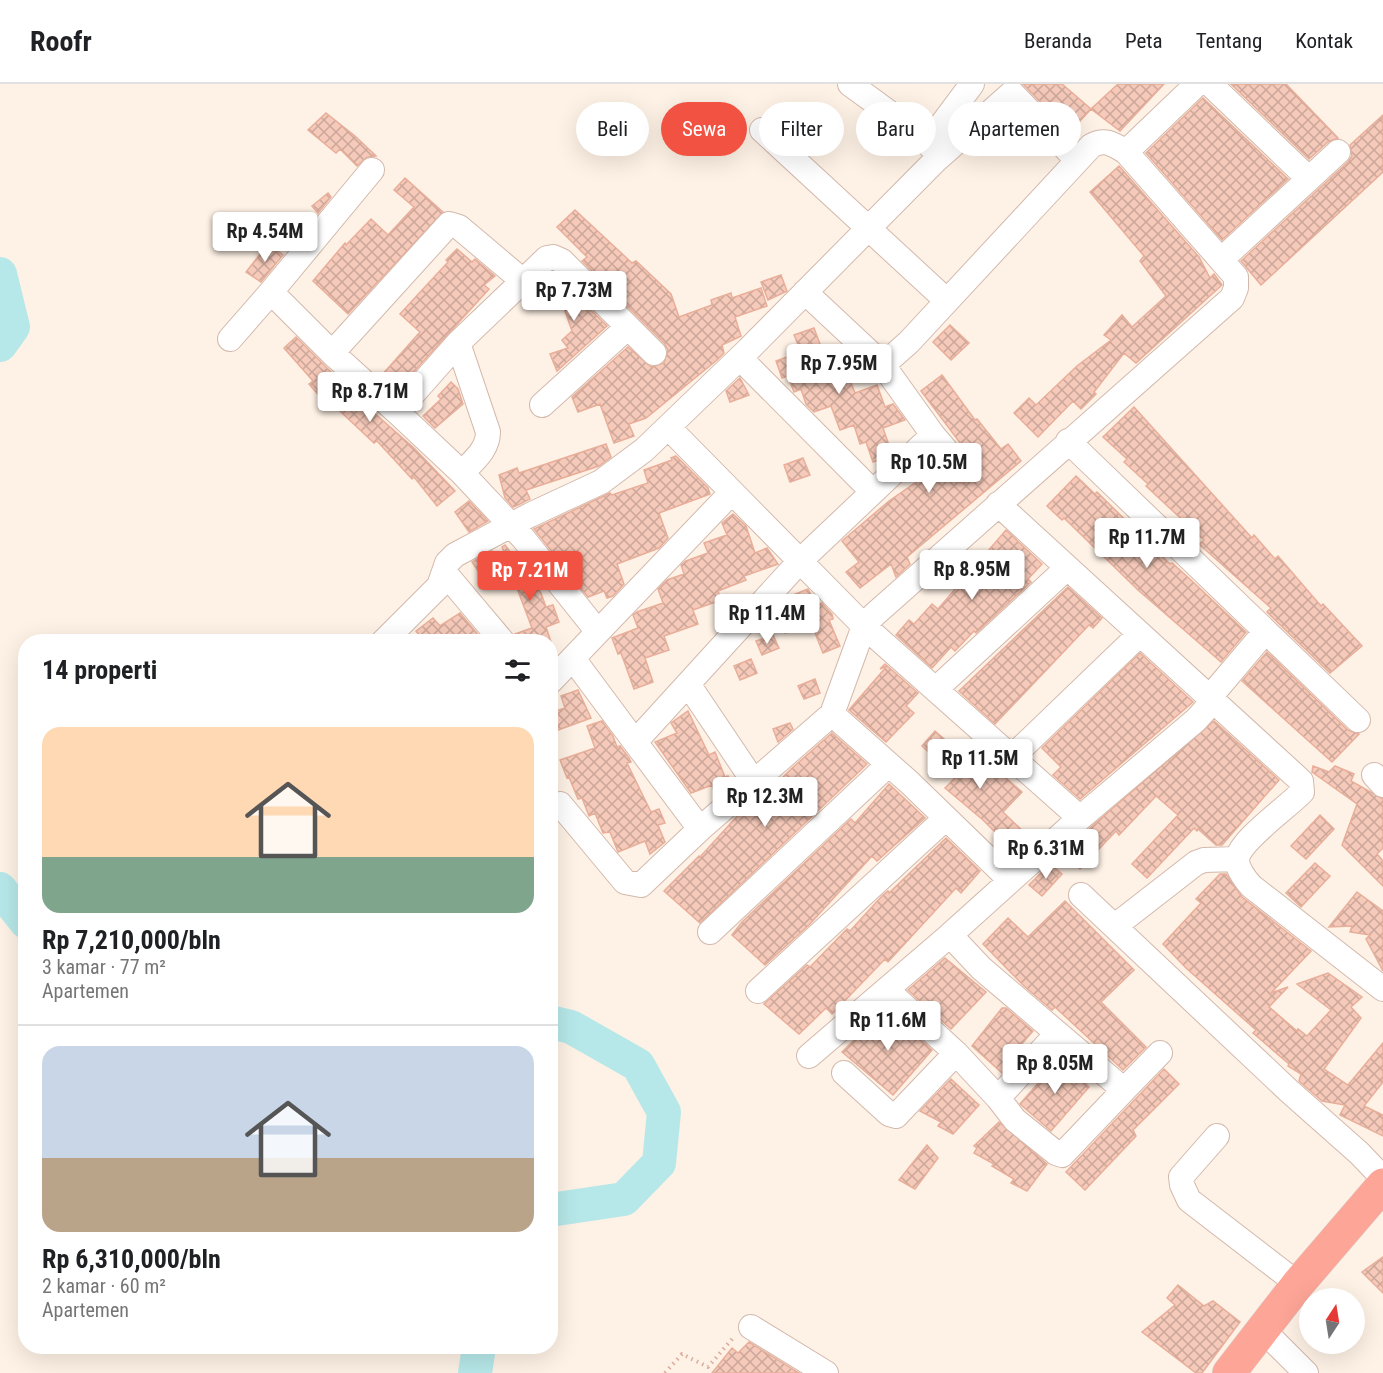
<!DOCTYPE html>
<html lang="id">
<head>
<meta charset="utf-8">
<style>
  :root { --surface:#fff; --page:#f2f2f2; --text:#202124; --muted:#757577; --line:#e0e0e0; --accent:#f15241 }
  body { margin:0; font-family:"Roboto Condensed",sans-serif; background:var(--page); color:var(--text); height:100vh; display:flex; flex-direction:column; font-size:22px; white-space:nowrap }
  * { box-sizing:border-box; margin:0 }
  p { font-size:20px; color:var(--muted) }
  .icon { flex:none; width:33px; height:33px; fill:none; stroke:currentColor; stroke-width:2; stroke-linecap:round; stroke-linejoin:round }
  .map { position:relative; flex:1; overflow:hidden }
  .side { position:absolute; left:18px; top:550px; width:540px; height:720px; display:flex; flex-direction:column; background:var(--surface); border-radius:24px; box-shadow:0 6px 24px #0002 }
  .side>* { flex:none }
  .banner { position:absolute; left:576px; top:18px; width:570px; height:54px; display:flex; gap:12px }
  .needle { width:39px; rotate:12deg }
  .buttons { position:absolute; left:1299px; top:1204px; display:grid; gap:12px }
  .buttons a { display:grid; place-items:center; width:66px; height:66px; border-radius:50%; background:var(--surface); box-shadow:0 6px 24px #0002; font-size:30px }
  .price { position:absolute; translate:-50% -51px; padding:0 14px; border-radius:6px; background:#fff; color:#222; font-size:20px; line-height:39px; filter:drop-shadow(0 2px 3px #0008) }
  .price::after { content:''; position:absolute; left:50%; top:36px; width:18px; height:14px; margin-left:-9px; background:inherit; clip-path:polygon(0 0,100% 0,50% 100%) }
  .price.on { background:var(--accent); color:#fff }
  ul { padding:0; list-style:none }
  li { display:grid; align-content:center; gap:12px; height:318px; padding:0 24px }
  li+li { border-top:2px solid var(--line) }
  li span { display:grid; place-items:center; height:186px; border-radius:18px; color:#555 }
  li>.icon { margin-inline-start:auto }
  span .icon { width:108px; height:108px; fill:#fffc; stroke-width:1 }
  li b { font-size:26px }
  h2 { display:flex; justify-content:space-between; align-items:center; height:72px; padding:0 24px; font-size:26px }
  .chip { padding:0 21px; border-radius:27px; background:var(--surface); box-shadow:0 6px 24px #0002; font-size:21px; line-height:54px }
  .chip.on { background:var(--accent); color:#fff }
  header { display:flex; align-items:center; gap:36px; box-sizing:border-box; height:84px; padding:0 30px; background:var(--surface); border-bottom:2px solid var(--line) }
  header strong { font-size:28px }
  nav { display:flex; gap:33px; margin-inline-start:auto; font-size:21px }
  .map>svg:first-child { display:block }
</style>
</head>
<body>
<header>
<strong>Roofr</strong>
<nav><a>Beranda</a><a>Peta</a><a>Tentang</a><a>Kontak</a></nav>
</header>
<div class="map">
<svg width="1383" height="1289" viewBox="0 0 1383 1289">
  <defs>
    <pattern id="building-cross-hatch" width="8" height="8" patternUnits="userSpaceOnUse" patternTransform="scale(1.5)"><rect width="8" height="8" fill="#f6caba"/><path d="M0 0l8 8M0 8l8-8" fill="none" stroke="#cca799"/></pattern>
  </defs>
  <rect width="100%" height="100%" fill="#fef1e5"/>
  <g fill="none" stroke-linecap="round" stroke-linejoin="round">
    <path stroke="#b7e8e9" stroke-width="34" d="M 0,190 L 13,243 L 0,261
      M 0,805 L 26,838
      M 550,938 L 571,943 L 638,981 L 664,1028 L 659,1079 L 624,1115 L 550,1126
      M 475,1289 L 479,1263"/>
  </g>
  <path fill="url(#building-cross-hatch)" stroke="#e9ae99" stroke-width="1.5" d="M 1023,0 L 1062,0 L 1091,25 L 1070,48 Z
    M 1118,0 L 1164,0 L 1120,47 L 1091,25 Z
    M 1231,0 L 1286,0 L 1338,54 L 1328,58 L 1309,75 Z
    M 1203,14 L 1288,95 L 1222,156 L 1146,69 Z
    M 326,29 L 355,52 L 376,72 L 367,73 L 357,82 L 340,65 L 336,69 L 308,46 Z
    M 1383,31 L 1383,88 L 1261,201 L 1241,177 L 1348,78 L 1352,72 L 1350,61 Z
    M 1119,82 L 1199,173 L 1210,194 L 1214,190 L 1222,201 L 1136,279 L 1124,269 L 1094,308 L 1096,310 L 1081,325 L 1073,317 L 1038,353 L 1014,329 L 1029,314 L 1036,321 L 1077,282 L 1111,256 L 1104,251 L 1122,231 L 1132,243 L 1166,212 L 1140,177 L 1144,172 L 1090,108 Z
    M 405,94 L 443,128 L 348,230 L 313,197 L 345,159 L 346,161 L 371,135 L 388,151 L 414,123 L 394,106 Z
    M 328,109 L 331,113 L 318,129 L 312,122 Z
    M 575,126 L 632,179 L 636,177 L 671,210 L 679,233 L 712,221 L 711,216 L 731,209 L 732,214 L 761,204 L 767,222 L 735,233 L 741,252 L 722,261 L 724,269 L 717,276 L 646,334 L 629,340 L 634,352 L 614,359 L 600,320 L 578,328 L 572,313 L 628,263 L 651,283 L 664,279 L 668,266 L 664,259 L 582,177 L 587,173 L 557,143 Z
    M 268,160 L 283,171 L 261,198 L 246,188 Z
    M 457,165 L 472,178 L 475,175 L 495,192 L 484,201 L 489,205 L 399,304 L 382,291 L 420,248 L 400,230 L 448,178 L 446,176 Z
    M 781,191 L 787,207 L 768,216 L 761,198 Z
    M 557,193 L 607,242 L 557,287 L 550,270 L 568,264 L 562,256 L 572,247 L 560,213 L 555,218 L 543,205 Z
    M 950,241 L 969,259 L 951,276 L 933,258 Z
    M 814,244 L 823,268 L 827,266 L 836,292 L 847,288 L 855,309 L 877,301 L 885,323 L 893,320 L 905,336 L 883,344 L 892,370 L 891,372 L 873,378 L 866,358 L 860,360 L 854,341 L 840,346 L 831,322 L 814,328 L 806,320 L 801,305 L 794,308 L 788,292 L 782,294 L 776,277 L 801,268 L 794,251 Z
    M 296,253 L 356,313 L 414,364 L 455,407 L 437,422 L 414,393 L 412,395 L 377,357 L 374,359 L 325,313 L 322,315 L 309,300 L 313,297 L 284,264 Z
    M 942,291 L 975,336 L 977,335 L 1001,365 L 1008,360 L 1021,377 L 907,473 L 910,480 L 896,493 L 891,480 L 860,504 L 846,488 L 859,478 L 842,457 L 889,417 L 922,394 L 916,386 L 932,372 L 957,398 L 965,399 L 975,390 L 973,376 L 921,307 Z
    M 740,294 L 749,311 L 730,318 L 726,307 Z
    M 451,298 L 458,305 L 463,320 L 435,344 L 423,332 L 441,315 L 438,312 Z
    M 1134,323 L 1252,454 L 1254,451 L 1275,475 L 1278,472 L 1321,522 L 1323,520 L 1362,562 L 1330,589 L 1267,528 L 1271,524 L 1199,460 L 1204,456 L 1146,402 L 1148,400 L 1124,378 L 1127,375 L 1103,353 Z
    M 606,360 L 611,373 L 599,382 L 526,406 L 530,415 L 518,421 L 513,423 L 505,414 L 499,391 L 517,384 L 519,389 Z
    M 676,372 L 708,404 L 710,410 L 659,429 L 668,454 L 659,464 L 617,480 L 624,500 L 613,512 L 607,514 L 604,507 L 588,513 L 534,445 L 610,409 L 612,411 L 648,399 L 644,386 L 672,376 L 671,374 Z
    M 803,374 L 810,391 L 790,398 L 784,381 Z
    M 1076,392 L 1095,410 L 1097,408 L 1170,480 L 1172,479 L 1192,497 L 1246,548 L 1221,578 L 1138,506 L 1064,434 L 1062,436 L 1047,422 Z
    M 469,417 L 488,437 L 469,448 L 455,428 Z
    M 733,430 L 746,442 L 755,469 L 767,464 L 778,480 L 744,492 L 746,496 L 718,507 L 721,516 L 693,526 L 698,540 L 664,552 L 669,566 L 645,574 L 653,598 L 634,605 L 621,569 L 618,570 L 612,554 L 638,544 L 633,531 L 637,528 L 663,519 L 658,505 L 667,496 L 684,490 L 681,481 L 686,477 L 708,469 L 704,459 L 727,451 L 722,439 Z
    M 1006,446 L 1042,480 L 1028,495 L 1031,498 L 976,549 L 974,547 L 955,567 L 951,563 L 932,584 L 896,551 L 909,536 L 914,540 L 932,520 L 938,525 Z
    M 505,461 L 525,487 L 523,477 L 537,494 L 531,496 L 541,509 L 546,523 L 553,521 L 559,538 L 546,543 L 551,558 L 517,558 L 515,550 L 532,544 L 515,499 L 509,501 L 503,484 L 509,482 L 502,463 Z
    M 492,467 L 502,482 L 483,494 L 472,478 Z
    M 1068,503 L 1102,534 L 1093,544 L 1089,541 L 995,640 L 959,607 Z
    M 808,505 L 817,521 L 822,519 L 832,530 L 833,535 L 829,536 L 840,562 L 823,569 L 811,539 L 785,549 L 779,536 L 800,528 L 793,511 Z
    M 460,529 L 480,553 L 473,558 L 416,558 L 422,554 L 416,547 L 433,534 L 440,542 Z
    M 773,551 L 779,564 L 762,571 L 756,557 Z
    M 1267,568 L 1348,646 L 1359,650 L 1332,678 L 1242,597 Z
    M 1140,569 L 1193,618 L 1080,715 L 1053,691 L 1061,683 L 1042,664 Z
    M 751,575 L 757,589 L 740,596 L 734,582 Z
    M 885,580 L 918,609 L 906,622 L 914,629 L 886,658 L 849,626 L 887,582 L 880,585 Z
    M 815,595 L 820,609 L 804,615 L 798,602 Z
    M 578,606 L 591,634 L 550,649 L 550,629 L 565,624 L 561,612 Z
    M 688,627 L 709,671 L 715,668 L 725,693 L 728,692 L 731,699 L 716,712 L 712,701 L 691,709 L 655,658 L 677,649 L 671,639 Z
    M 602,637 L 613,652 L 617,663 L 620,662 L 629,674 L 631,678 L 627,679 L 651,728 L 659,725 L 665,739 L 658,741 L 665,758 L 650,770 L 645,757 L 618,768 L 610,748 L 603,749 L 595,729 L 589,732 L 582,714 L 578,715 L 569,693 L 567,694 L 560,676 L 595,664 L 587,642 Z
    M 1214,637 L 1279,696 L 1222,761 L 1216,761 L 1198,745 L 1197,747 L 1194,744 L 1147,794 L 1132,780 L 1178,731 L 1156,712 L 1119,751 L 1116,747 L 1080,785 L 1065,771 L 1092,742 Z
    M 790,639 L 793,645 L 778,658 L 773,645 Z
    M 935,647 L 977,684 L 985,676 L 1022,708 L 1003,728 L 1030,754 L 1015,768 L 983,736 L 945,704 L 956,693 L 922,662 Z
    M 832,649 L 867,680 L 700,839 L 664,807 L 699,772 L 700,773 L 740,729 L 742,727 L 744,732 L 791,685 Z
    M 1313,682 L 1329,688 L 1335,682 L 1354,690 L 1351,697 L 1383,715 L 1383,764 L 1377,770 L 1383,777 L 1383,802 L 1342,761 L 1357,720 L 1312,688 Z
    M 889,700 L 925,734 L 877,777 L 872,772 L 809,841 L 765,881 L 732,851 L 742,838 L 851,735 L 855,739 Z
    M 1320,731 L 1334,745 L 1306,775 L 1291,762 Z
    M 946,754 L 980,787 L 961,809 L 956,804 L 888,878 L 885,875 L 832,930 L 826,924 L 799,950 L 764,920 L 807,881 L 810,883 L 847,845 L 850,847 L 882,812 L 888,807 L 889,809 Z
    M 1315,779 L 1330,792 L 1301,823 L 1286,809 Z
    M 1050,780 L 1062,790 L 1042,812 L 1029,801 Z
    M 1220,790 L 1226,790 L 1242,813 L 1311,867 L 1271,909 L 1288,903 L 1269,923 L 1297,947 L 1298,945 L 1307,952 L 1331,926 L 1297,900 L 1328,889 L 1362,913 L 1351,923 L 1361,934 L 1324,985 L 1348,1001 L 1383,959 L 1383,998 L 1364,1022 L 1383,1031 L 1383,1052 L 1340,1031 L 1345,1021 L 1322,1017 L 1299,997 L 1301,990 L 1288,982 L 1289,980 L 1253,949 L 1256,946 L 1186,884 L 1163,860 L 1201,819 L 1196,815 Z
    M 1357,808 L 1383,827 L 1383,887 L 1366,855 L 1370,851 L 1350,848 L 1352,842 L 1329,843 Z
    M 1065,817 L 1134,886 L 1101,918 L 1146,963 L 1123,986 L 1055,923 L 1052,926 L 1024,902 L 983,860 L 1008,834 L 1028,853 Z
    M 945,874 L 986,908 L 951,945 L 908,906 Z
    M 1002,924 L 1006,924 L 1033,947 L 1014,969 L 1017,972 L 1002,989 L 972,962 Z
    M 886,925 L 932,966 L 893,1011 L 842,968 Z
    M 1060,974 L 1089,1003 L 1051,1047 L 1020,1020 Z
    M 1164,985 L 1179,1000 L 1133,1046 L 1136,1052 L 1085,1106 L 1066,1088 Z
    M 951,995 L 979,1021 L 953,1050 L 938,1042 L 941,1038 L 920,1027 Z
    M 999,1038 L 1047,1080 L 1027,1107 L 1011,1099 L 1014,1095 L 992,1082 L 994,1080 L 974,1069 L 977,1064 L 974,1062 Z
    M 927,1061 L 938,1074 L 915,1105 L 899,1096 Z
    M 1383,1173 L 1383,1209 L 1362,1188 Z
    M 1178,1201 L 1204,1222 L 1213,1217 L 1240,1238 L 1202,1289 L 1196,1289 L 1142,1248 L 1175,1221 L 1167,1214 Z
    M 749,1258 L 799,1289 L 712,1289 L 732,1264 L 738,1269 Z"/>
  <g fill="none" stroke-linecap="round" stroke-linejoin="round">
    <defs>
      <path id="minor" d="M 850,0 L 902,38 L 941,71
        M 1210,0 L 1308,94
        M 762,46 L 946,216
        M 928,59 L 972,0
        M 1126,68 L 1197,0
        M 372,86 L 271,208 L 332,269 L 397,328
        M 1222,175 L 1338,68
        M 230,255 L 271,208
        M 458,259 L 488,348 C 488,366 473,377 462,389
        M 332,269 L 449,140 L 459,143 L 523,197
        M 740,274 L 872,407
        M 542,321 L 628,243
        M 669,344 L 864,542 L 1080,734 L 1196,636 L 1206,625 L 1210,613 L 1265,548
        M 933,351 L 962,385
        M 1068,357 L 1358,636
        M 998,420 L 1301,697 L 1302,708 C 1288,723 1237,758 1237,777 C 1238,786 1245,795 1251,802 L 1383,905
        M 445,489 L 503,558
        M 598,548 L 523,454 L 462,389 L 397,328 L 458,259 L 547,174 L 553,173 L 562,177 L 654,269
        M 383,558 L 439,502 L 447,479 L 455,471 L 530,431 L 601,398 L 644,366 L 748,266 L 935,77 L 1012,9 L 1077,76
        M 574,576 L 635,658 L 800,477 L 933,351 L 883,281 L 805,208
        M 550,598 L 732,408
        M 688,600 L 754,698
        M 937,604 L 1067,484
        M 832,630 L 910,699 L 1009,795
        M 635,658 L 700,745
        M 1012,673 L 1139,551
        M 1374,691 L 1383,701
        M 560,720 L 625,798 L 641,801 L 700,745 L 832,630 L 864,542 L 874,531 L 1232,214 L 1236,204 L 1236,193 L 1126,68 C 1113,60 1105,54 1091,62 L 909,258 L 883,281
        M 1081,811 L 1289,1007 L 1359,1069 L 1383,1094
        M 1115,842 L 1196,779 L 1204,776 L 1237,775
        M 710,848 L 888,681
        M 758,907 L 946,734
        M 888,907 L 956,969 L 998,1014
        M 1056,951 L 998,1014 L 1015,1036 L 1056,1069 L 1062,1071 L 1124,1006 L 981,884 L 950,851 L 1080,734
        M 809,972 L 950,851
        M 844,989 L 889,1030 L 896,1032 L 956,969
        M 1124,1006 L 1160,969
        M 1217,1052 L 1181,1093 L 1182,1101 L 1189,1116 L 1298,1200
        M 751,1243 L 826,1289
        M 1262,1245 L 1306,1289"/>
      <path id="highway" d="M 1229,1289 L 1298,1200 L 1383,1101"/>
    </defs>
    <use href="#minor" stroke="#d3b9ac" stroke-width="26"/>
    <use href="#highway" stroke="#d9cfcb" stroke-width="34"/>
    <path stroke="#dbad9d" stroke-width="4" stroke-dasharray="1.5 4.5" stroke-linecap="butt" d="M 665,1289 L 682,1270 L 708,1283 L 733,1254"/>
    <use href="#minor" stroke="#fff" stroke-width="24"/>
    <use href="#highway" stroke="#fda597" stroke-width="33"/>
  </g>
</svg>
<div class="buttons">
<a><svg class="needle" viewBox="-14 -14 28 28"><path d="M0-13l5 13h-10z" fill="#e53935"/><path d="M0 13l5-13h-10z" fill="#757577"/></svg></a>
</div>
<b class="price" style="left:265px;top:179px">Rp 4.54M</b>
<b class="price" style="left:574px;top:238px">Rp 7.73M</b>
<b class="price" style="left:839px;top:311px">Rp 7.95M</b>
<b class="price" style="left:370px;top:339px">Rp 8.71M</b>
<b class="price" style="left:929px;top:410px">Rp 10.5M</b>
<b class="price" style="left:1147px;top:485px">Rp 11.7M</b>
<b class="price" style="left:972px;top:517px">Rp 8.95M</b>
<b class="price on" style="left:530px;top:518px">Rp 7.21M</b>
<b class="price" style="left:767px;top:561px">Rp 11.4M</b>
<b class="price" style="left:980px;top:706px">Rp 11.5M</b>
<b class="price" style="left:765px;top:744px">Rp 12.3M</b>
<b class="price" style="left:1046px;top:796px">Rp 6.31M</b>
<b class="price" style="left:888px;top:968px">Rp 11.6M</b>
<b class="price" style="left:1055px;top:1011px">Rp 8.05M</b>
<div class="banner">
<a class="chip">Beli</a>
<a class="chip on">Sewa</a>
<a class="chip">Filter</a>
<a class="chip">Baru</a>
<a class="chip">Apartemen</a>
</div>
<section class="side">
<h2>14 properti<svg class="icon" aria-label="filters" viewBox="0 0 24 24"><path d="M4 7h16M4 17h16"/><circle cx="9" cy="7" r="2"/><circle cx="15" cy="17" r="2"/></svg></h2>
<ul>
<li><span style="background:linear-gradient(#ffd9b3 70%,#7fa58c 0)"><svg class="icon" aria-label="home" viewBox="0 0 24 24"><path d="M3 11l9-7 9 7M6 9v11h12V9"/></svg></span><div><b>Rp 7,210,000/bln</b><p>3 kamar · 77 m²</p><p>Apartemen</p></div></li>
<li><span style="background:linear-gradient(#c9d6e8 60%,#b9a48a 0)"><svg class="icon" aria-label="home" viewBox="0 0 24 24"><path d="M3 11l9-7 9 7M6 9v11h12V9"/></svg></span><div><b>Rp 6,310,000/bln</b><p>2 kamar · 60 m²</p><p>Apartemen</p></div></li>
</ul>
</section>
</div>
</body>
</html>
